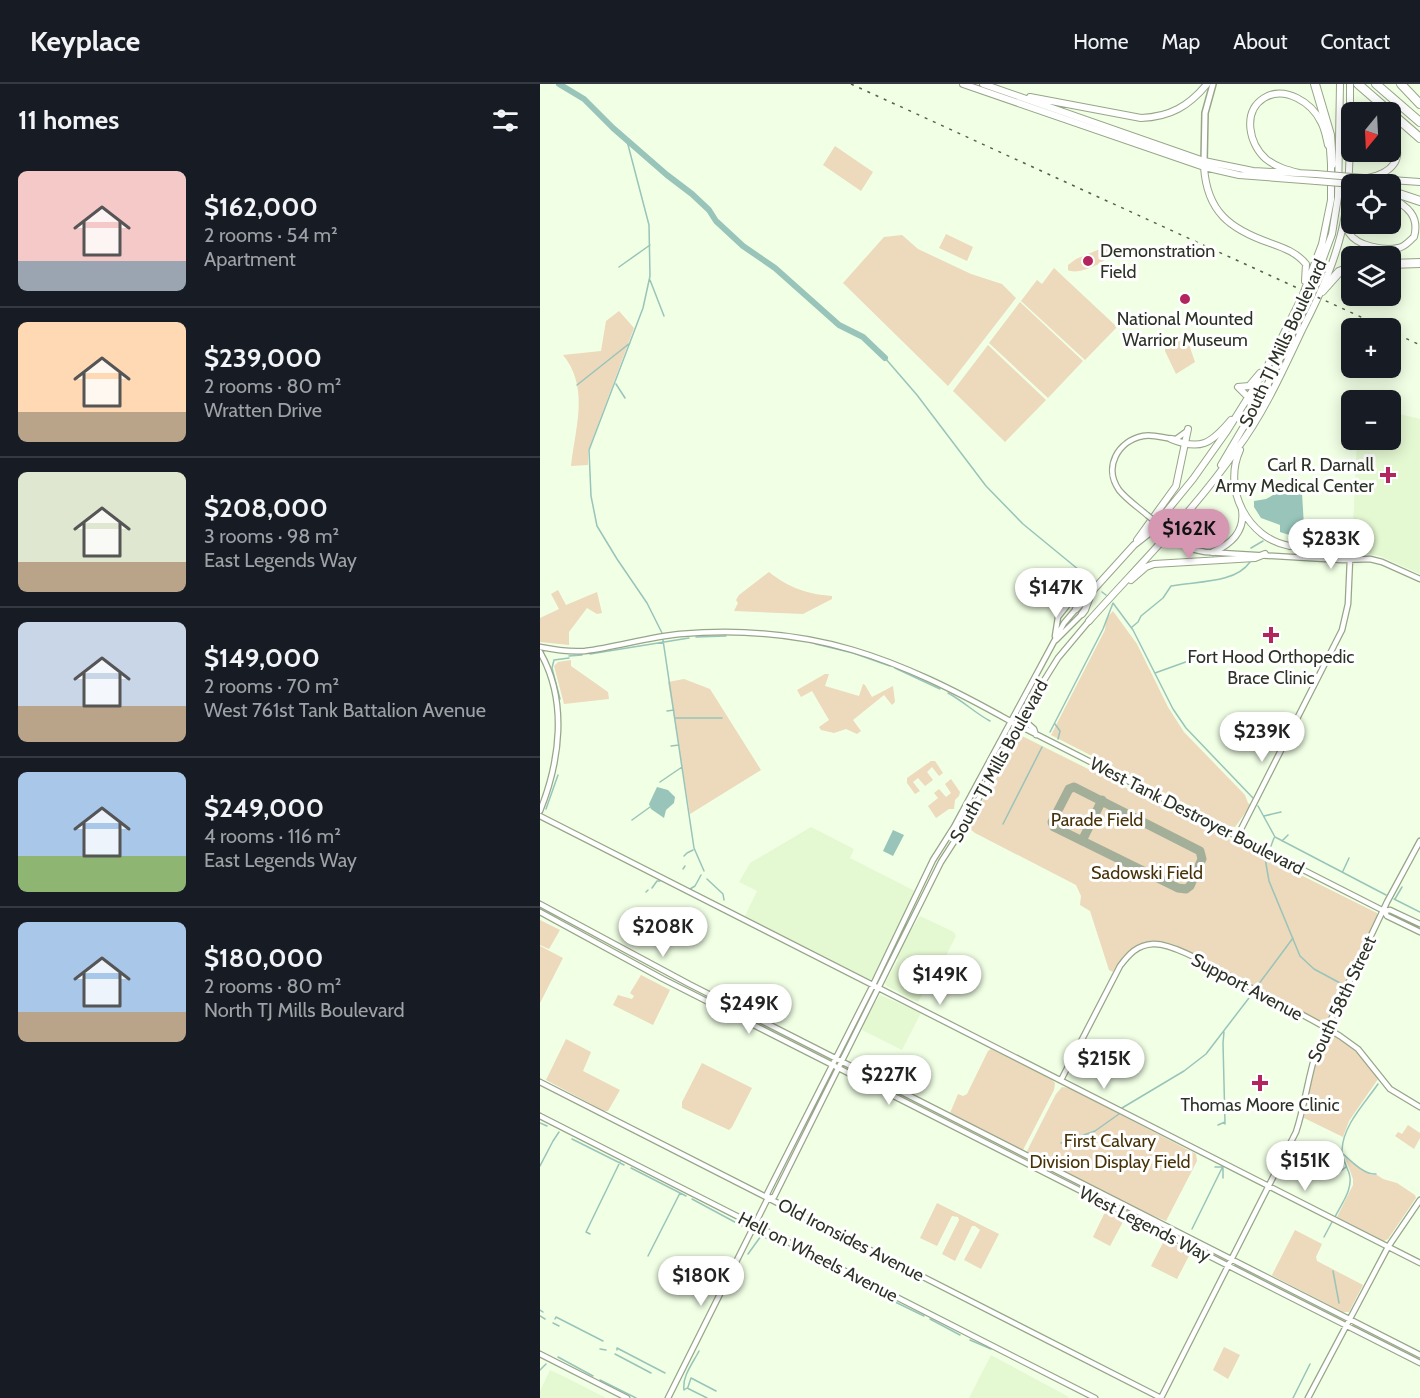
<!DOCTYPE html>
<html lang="en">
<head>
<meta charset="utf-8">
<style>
  :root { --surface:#171b24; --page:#20242c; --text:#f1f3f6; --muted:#9ea1a6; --line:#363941; --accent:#d597b1 }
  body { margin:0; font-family:Cabin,sans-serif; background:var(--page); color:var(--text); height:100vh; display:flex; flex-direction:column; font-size:22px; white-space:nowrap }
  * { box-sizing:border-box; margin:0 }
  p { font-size:20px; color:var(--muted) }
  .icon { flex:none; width:33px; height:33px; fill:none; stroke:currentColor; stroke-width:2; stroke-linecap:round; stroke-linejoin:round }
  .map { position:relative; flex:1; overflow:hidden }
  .side { display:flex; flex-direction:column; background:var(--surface); width:540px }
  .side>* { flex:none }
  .needle { width:39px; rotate:198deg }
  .controls { position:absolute; left:801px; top:18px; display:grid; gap:12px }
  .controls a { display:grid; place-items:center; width:60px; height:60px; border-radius:9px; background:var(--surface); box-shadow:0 3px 15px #0003; font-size:30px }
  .price { position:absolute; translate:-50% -51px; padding:0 14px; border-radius:21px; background:#fff; color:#222; font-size:20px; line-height:39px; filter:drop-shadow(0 2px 3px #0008) }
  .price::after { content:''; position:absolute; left:50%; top:36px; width:18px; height:14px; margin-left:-9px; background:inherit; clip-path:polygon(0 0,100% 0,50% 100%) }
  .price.current { background:var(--accent); color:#111 }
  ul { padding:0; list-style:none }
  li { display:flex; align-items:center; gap:18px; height:150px; padding:0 18px }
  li+li { border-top:2px solid var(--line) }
  li span { display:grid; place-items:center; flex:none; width:168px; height:120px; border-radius:9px; color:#555 }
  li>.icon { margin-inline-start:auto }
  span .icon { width:72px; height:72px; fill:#fffc; stroke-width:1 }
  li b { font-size:26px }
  h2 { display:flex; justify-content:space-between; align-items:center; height:72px; padding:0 18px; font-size:26px }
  header { display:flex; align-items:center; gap:36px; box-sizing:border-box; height:84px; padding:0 30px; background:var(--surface); border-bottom:2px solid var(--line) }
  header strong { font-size:28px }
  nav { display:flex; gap:33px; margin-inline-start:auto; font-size:21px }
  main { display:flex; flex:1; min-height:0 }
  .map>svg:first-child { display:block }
</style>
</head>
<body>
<header>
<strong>Keyplace</strong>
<nav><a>Home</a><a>Map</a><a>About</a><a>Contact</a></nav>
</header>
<main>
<section class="side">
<h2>11 homes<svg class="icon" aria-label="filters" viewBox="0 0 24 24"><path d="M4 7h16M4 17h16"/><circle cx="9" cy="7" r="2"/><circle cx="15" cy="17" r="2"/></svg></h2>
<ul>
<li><span style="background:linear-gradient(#f6c9c9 75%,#9aa5b1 0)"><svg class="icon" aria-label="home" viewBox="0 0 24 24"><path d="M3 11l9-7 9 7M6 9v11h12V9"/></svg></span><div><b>$162,000</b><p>2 rooms · 54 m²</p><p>Apartment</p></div></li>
<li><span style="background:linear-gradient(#ffd9b3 75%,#b9a48a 0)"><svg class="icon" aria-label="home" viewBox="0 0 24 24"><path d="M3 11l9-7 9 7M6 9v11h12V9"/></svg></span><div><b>$239,000</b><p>2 rooms · 80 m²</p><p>Wratten Drive</p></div></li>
<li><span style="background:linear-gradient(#dfe7d0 75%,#b9a48a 0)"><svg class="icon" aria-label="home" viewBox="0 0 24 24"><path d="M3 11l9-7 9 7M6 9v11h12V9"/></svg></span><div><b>$208,000</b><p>3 rooms · 98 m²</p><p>East Legends Way</p></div></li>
<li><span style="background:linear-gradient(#c9d6e8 70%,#b9a48a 0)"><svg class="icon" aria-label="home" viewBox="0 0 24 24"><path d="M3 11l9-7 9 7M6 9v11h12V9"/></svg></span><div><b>$149,000</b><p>2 rooms · 70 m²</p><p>West 761st Tank Battalion Avenue</p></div></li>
<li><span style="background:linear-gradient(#a9c7e8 70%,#8fb573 0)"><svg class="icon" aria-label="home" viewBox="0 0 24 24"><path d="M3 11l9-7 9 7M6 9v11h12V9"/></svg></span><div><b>$249,000</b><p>4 rooms · 116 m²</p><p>East Legends Way</p></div></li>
<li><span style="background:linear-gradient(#a9c7e8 75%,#b9a48a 0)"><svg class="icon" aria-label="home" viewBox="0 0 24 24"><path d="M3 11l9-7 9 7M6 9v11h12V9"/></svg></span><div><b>$180,000</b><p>2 rooms · 80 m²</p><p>North TJ Mills Boulevard</p></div></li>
</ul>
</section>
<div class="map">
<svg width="880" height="1314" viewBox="0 0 880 1314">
  <rect width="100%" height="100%" fill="#f1ffe5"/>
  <path fill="#e4f8d2" d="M 851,328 L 880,335 L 880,490 L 840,472 L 816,468 L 812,463 L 817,356 L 850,356 Z
    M 271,743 L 314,765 L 310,774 L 375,807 L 332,895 L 329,895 L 205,832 L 217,807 L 199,798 L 210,779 Z
    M 380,832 L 414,848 L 416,852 L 392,899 L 389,899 L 378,918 L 347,902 L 345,899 L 358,876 L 357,872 L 368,851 Z
    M 340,911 L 381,929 L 362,966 L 322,946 L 325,936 Z
    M 451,1271 L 529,1313 L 528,1314 L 429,1314 Z
    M 10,1286 L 25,1293 L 66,1314 L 0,1314 L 0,1307 Z"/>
  <path fill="#edd9bb" d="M 295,62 L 333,88 L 321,107 L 283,81 Z
    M 406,150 L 433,163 L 427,177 L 399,164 Z
    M 362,151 L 378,165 L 431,190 L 462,200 L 476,214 L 408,302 L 303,199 L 344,153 Z
    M 567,162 L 572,168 C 568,178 538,192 528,186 L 528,181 L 536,175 Z
    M 514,184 L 577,243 L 545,276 L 481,217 L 497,196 L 502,200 Z
    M 480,218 L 543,277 L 508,314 L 449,259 Z
    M 79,227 L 94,244 L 48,367 L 48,381 L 31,382 C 35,344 50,304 23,271 L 61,267 L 66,237 Z
    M 646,252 L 655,278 L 636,290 L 625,267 L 625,262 L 639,253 Z
    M 448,261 L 506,316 L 465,358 L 413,307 Z
    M 229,488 C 249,504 267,510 292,512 L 292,515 L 263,530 L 194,527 L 198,519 L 196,516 L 199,511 Z
    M 18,506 L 26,521 L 57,508 L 62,529 L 57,530 L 47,524 L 29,548 L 29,561 L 0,558 L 0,534 L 19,525 L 11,510 Z
    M 573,527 L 597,560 L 628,623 L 644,648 L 705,711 L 708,719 L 711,721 L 695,743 L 689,742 L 511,651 L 565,546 L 566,535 Z
    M 31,576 L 31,582 L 68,608 L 69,615 L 24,620 L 14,582 L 18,578 Z
    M 285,590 L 289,590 L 285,602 L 319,612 L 323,600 L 325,601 L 332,613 L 353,602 L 355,618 L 352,621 L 344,611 L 313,636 L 321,647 L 317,650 L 306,645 L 294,649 L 281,646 L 279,643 L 289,636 L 272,607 L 261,613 L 257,606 Z
    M 144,595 L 170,605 L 221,686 L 150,730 L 128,598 Z
    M 480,651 L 837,829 L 837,833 L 788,934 L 779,937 L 635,861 C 607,851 586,863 573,888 L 569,886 L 550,827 L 540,821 L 541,812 L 536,801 L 435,749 L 430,745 L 431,738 L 476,653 Z
    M 391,677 L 395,677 L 403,689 L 399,692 L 392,683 L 387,688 L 393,696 L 385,702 L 378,694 L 373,698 L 380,707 L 375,710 L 367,699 L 367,694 Z
    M 411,695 L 420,708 L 419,712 L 415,716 L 414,725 L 409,725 L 396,734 L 388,722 L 398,714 L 394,709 L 399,705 L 406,713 L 411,709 L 405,700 Z
    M 0,836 L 20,846 L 9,865 L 0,861 Z
    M 0,862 L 23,874 L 0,919 Z
    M 101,891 L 130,906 L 113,941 L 73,921 L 78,911 L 92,915 L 94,912 L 90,909 Z
    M 790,952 C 810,954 826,980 838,995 L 809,1037 L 803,1053 L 764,1034 C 769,1014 773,962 790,952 Z
    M 26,955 L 51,968 L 43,987 L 80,1006 L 68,1027 L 64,1027 L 6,996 Z
    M 451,965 L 511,995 L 515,999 L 514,1006 L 483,1066 L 410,1029 L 418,1010 L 423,1012 L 427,1010 L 448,967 Z
    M 162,979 L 212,1004 L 192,1043 L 189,1046 L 142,1024 L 142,1018 Z
    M 522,1003 L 529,1004 L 656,1070 L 657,1077 L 626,1137 L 595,1124 L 488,1070 L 487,1067 L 516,1010 Z
    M 868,1041 L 880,1049 L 880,1054 L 874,1065 L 855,1052 L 858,1048 L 862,1050 Z
    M 805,1073 L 831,1091 L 837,1091 L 843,1095 L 857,1099 L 875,1111 L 876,1114 L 848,1155 L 844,1157 L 797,1133 L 813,1101 L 813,1095 Z
    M 397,1119 L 459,1150 L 441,1185 L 424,1176 L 440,1146 L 435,1142 L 432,1142 L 415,1177 L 402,1170 L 419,1136 L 418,1133 L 412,1132 L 397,1162 L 380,1154 Z
    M 566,1126 L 585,1134 L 570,1162 L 553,1153 Z
    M 755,1146 L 782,1160 L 776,1173 L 777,1177 L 823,1201 L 809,1228 L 803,1228 L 733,1192 L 732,1191 Z
    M 625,1155 L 651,1168 L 637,1195 L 611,1182 Z
    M 684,1263 L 700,1271 L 688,1295 L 673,1286 Z"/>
  <path fill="#98c4ba" d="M 751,401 L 760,404 L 762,409 L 764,442 L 771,448 L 799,450 L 801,454 C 791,460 759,453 746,450 L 740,448 L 740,441 L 721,434 L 714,423 L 714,417 L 726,415 Z
    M 117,703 L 128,706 L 135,713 L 134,719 L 126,726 L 124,734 L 111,725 L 109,720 Z
    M 353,746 L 364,751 L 353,772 L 343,767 Z"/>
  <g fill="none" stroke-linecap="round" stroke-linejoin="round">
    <path stroke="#98c4ba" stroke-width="1.5" d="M 87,57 L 109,141 L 110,192 L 103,224 L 49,366 L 51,412 L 57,442 L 77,475 L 107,519 L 122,549
      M 79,183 L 110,161
      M 110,196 L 124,232
      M 345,274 L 377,311 L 446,402 L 483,440 L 550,495
      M 76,300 L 85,314
      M 37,301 L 90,259
      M 711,464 L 723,457
      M 562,508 L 566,511
      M 592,543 L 598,538 L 601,532 L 623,514 L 631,502 C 655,497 695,500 710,478
      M 156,553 L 186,552
      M 123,556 L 154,764 L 164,787
      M 276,560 L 313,569 L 350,582
      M 50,570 L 149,554
      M 29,572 L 42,571
      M 355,584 L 400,605
      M 615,589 L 654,575
      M 408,609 C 423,617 435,629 450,637
      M 20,615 L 12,584 L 14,576 L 29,574
      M 127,627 L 134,626
      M 135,634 L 182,634
      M 515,640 L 520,647 L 518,655
      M 510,648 L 563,545 L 573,519 L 593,546 L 633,625 L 646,644 L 713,714
      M 131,662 L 139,661
      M 120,698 L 142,683
      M 718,722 L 735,753 L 846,811
      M 6,725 L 18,691
      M 724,732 L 741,728
      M 92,736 L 110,723
      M 463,740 L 502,663
      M 742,757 L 748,751
      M 731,762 L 734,754
      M 144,772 L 147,769 L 153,766
      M 725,774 L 729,797 L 760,872 L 774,885 L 800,899
      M 143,785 L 145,782
      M 803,787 L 809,774
      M 167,795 L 183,810 L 184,816
      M 112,804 L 117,797 L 120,797
      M 150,805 L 155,802 L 161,791
      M 106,808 L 108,806
      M 854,815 L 880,828
      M 855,815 L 862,803
      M 718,901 L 753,854
      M 684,948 L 683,959 L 685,1040
      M 582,1024 L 644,987 L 666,970 L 712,910
      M 0,1039 L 7,1042
      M 678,1041 L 685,1038
      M 32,1055 L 84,1081
      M 521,1059 L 555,1047 L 579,1030
      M 802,1069 C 811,1077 824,1091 836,1090
      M 0,1082 L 13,1057 L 19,1048
      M 675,1083 L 683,1083 L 683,1094
      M 91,1084 L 146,1112
      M 798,1089 L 806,1083
      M 152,1115 L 204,1143
      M 795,1133 C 802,1119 814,1104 809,1089 C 806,1081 802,1074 802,1066 C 803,1041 825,1019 838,1000
      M 652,1145 L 683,1082
      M 50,1150 L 46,1148 L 80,1078
      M 220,1151 L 240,1161
      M 784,1153 L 792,1138
      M 208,1170 L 221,1152
      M 108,1172 L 140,1109
      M 793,1187 L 799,1219
      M 314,1198 L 384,1232
      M 0,1226 L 3,1228
      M 0,1232 L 5,1235
      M 15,1235 L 16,1233 L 63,1257
      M 390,1235 L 420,1251
      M 13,1239 L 19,1242
      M 430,1256 L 451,1265
      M 60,1265 L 66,1266
      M 77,1266 L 77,1264 L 125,1289
      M 159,1267 C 153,1279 142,1292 144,1306 L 147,1304 L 167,1314
      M 75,1270 L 111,1289
      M 18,1273 L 53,1292
      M 0,1286 L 6,1280
      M 60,1296 L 96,1314
      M 148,1303 L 151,1294 L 176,1307
      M 753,1314 L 770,1280"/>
    <path stroke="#98c4ba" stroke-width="6" d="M 19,0 L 44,15 L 73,44 L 127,91 L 152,110 L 169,126 L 176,137 L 203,162 L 235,184 L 299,241 L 323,253 L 345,274"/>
    <path stroke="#a4af9a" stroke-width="9" d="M 534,703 L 660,767 L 662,775 L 650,802 L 646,805 L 638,804 L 514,743 L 512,738 L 529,705 Z
      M 542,757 L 562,716"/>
    <defs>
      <path id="tertiary" d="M 607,431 C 598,423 587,416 579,406 C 563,383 578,357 603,352 C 615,350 625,355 636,355 L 647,347
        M 636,454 L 651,465 L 665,468 L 802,476 L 830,475 L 842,478 L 880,495
        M 750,462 C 770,464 792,464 810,475
        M 515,552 L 518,533 L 529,519
        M 516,556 L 542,530
        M 0,563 C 15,566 31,568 45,567 C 77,563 108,553 140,550 C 272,539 357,574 470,637 L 844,827 L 847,832 L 880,848
        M 0,568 C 28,617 20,677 0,727
        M 486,628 L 486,638 L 494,645 L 496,651
        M 0,732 L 880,1179
        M 697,753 L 802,546 L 808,520 L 810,475
        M 0,820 L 149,900 L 880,1271
        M 844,827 L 850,826 L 880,840
        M 0,828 L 123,895 L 880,1279
        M 521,996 L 580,882 C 589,870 597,861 613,860 C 635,859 677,886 698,897 C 732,915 767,932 800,952 L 818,965 L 850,1005 L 880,1023
        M 0,998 L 621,1314 L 756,1048 C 765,1021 768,992 777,965 L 847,818 L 880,757
        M 0,1032 L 555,1314
        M 228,1114 L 234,1113 L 401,778 L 421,747 L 498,606 L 518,574 L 549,537
        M 0,1270 L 87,1314
        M 128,1314 L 228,1114 L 227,1110 L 232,1100 L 333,901 L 393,776 L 414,743 L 524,539 L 536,525
        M 768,1314 L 848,1163 L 880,1116"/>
      <path id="secondary" d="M 664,78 L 665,29 L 673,0"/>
      <path id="primary" d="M 423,0 L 664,83 L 699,91 L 776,97
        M 443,0 L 664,77 L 713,87 L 776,90
        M 490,13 L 601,34 C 630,33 649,22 667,0
        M 664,83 C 667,128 690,145 730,159 C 744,164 756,168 766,180 L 765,197
        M 759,89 C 747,86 736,83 726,75 C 709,60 702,28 724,14 C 745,1 772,19 781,38 C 785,45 786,53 788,61
        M 828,94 C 851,89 867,75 850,51
        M 836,95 L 880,98
        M 805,135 C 806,139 807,145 809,149 C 817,162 844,167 858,164 C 865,163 869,157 874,153 C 880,132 867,122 850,113
        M 710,328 L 711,316 L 698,303 L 709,302 L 720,289
        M 631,355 C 660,367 671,360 691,336
        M 700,366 C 682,405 708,455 750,462
        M 681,381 L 723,310 L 767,218 L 792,150 L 798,113 L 800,0
        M 597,456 L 636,402 L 648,345
        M 673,468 C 691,460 705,448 702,426
        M 591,496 L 606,483 L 614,480 L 715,474 L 725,470
        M 529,519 L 549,508
        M 536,525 L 594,461 L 608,450 L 653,395 L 687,347 L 727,283 L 762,213 L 782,160 L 791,116 L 791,76
        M 542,530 L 545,526 L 551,510
        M 549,537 C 599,481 654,427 697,365 C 724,329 743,286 762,246 C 781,209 798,172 805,131 C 811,88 810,44 810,0"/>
      <path id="motorway" d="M 775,0 L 790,51 L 792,80
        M 818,0 L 880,54
        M 836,0 L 880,38
        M 861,0 L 880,20
        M 850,107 L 880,117
        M 850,180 L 880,179
        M 782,207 L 799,188 L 812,183"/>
    </defs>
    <use href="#tertiary" stroke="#97a689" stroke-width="7"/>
    <use href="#secondary" stroke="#97a689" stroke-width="8"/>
    <use href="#primary" stroke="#97a689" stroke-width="8"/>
    <use href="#motorway" stroke="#97a689" stroke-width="10"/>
    <use href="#tertiary" stroke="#fff" stroke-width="4.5"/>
    <use href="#secondary" stroke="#fff" stroke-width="5"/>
    <use href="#primary" stroke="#fff" stroke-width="6"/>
    <use href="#motorway" stroke="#fff" stroke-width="8"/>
    <path stroke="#575f50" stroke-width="1.5" stroke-dasharray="3 6" stroke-linecap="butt" d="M 311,0 L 845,244
      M 850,247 L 880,261"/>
    <defs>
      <path id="tertiary-bridge" d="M 607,431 L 636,454"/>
      <path id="primary-bridge" d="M 776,90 L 824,94
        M 776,97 L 813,100"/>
    </defs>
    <use href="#tertiary-bridge" stroke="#97a689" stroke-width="7" stroke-linecap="butt"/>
    <use href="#primary-bridge" stroke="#97a689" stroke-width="8" stroke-linecap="butt"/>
    <use href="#tertiary-bridge" stroke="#fff" stroke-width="4.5"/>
    <use href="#primary-bridge" stroke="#fff" stroke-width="6"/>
  </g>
  <g fill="#b3265d" stroke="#fff" stroke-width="2">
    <circle cx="548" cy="177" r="6"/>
    <circle cx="645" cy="215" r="6"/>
    <path d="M845 382h6v6h6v6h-6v6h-6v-6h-6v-6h6z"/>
    <path d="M728 542h6v6h6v6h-6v6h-6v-6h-6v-6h6z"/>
    <path d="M717 990h6v6h6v6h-6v6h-6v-6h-6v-6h6z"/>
  </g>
  <g text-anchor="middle" stroke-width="6" stroke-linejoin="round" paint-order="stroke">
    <g font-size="18" fill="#2c3226" stroke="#fff">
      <text x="560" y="173" text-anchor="start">Demonstration<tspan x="560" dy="21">Field</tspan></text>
      <text x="645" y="241">National Mounted<tspan x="645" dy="21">Warrior Museum</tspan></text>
      <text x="834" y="387" text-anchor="end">Carl R. Darnall<tspan x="834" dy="21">Army Medical Center</tspan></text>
      <text x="731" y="579">Fort Hood Orthopedic<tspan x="731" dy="21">Brace Clinic</tspan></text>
      <text x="720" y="1027">Thomas Moore Clinic</text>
    </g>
    <g font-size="18" fill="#2c3226" stroke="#fff">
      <text transform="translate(743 259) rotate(-65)" y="6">South TJ Mills Boulevard</text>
      <text transform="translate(459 677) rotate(-61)" y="6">South TJ Mills Boulevard</text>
      <text transform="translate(657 732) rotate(27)" y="6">West Tank Destroyer Boulevard</text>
      <text transform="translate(707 903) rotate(28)" y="6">Support Avenue</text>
      <text transform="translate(802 915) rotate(-65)" y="6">South 58th Street</text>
      <text transform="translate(605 1140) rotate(27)" y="6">West Legends Way</text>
      <text transform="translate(311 1156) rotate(27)" y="6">Old Ironsides Avenue</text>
      <text transform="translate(278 1173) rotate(27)" y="6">Hell on Wheels Avenue</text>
    </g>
    <g font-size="18" fill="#483208" stroke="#fff">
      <text x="557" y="742">Parade Field</text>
      <text x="607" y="795">Sadowski Field</text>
      <text x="570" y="1063">First Calvary<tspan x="570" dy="21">Division Display Field</tspan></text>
    </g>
  </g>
</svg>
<div class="controls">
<a><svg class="needle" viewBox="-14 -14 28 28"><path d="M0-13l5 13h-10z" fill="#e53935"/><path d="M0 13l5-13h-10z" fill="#9ea1a6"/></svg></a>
<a><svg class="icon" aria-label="locate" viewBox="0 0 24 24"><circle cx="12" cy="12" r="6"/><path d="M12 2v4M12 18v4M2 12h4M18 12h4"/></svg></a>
<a><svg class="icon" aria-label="layers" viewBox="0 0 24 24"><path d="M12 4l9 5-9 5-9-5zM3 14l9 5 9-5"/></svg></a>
<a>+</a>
<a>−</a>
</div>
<b class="price current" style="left:649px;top:476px">$162K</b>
<b class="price" style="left:791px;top:486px">$283K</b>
<b class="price" style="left:516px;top:535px">$147K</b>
<b class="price" style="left:722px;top:679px">$239K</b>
<b class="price" style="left:123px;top:874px">$208K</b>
<b class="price" style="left:400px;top:922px">$149K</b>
<b class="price" style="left:209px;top:951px">$249K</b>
<b class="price" style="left:564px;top:1006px">$215K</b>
<b class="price" style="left:349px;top:1022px">$227K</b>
<b class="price" style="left:765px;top:1108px">$151K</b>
<b class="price" style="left:161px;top:1223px">$180K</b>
</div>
</main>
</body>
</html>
